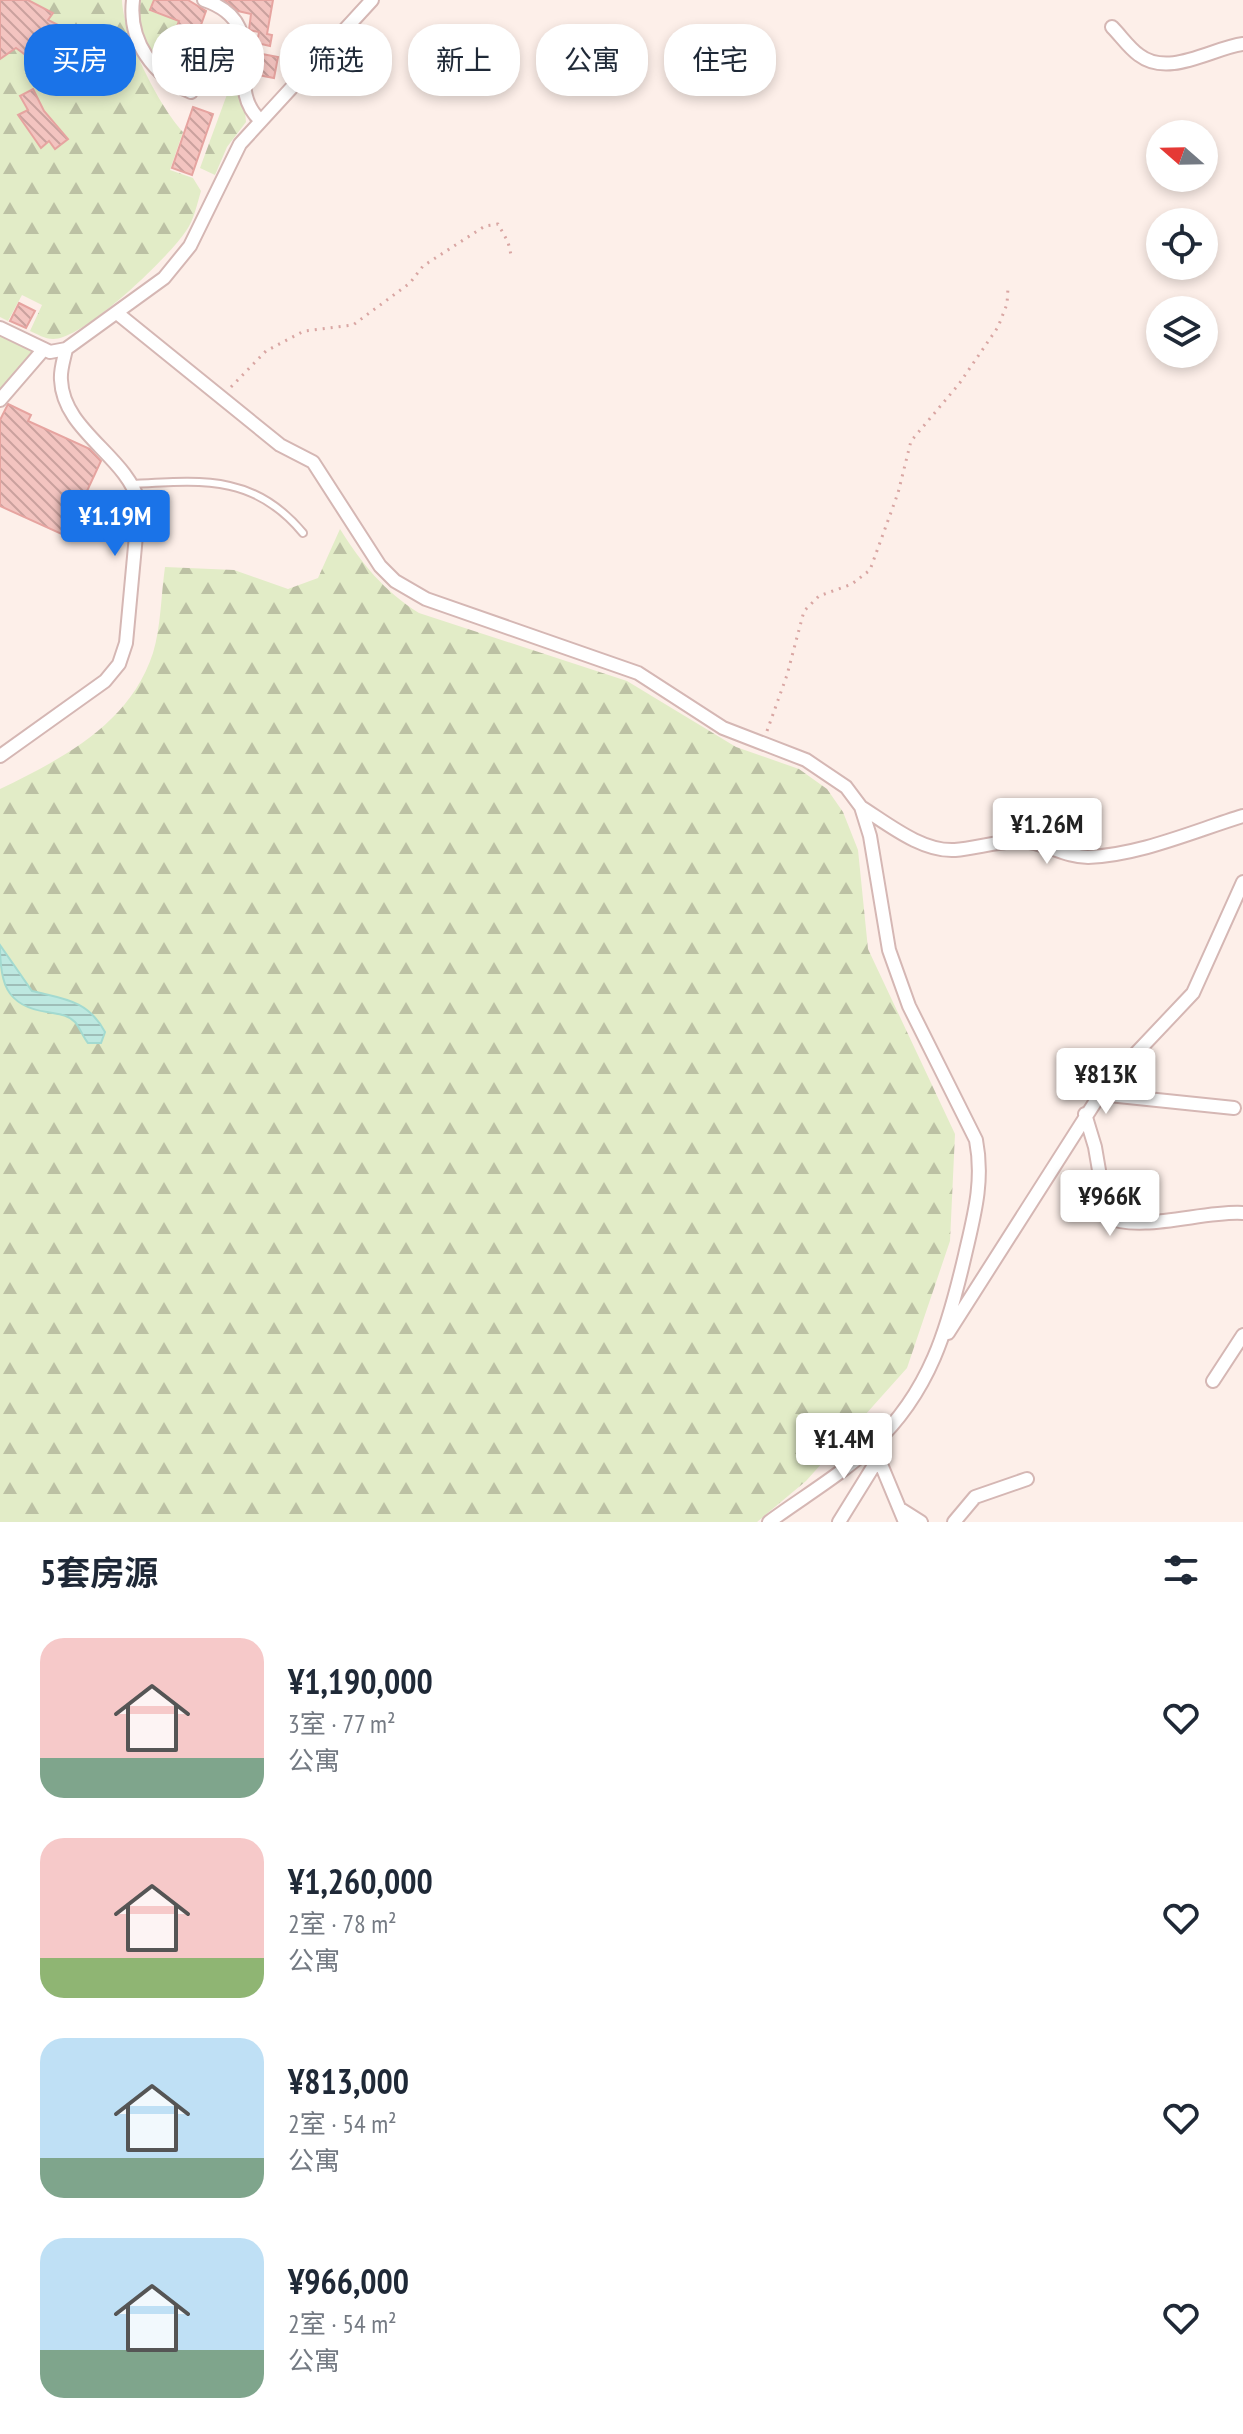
<!DOCTYPE html>
<html lang="zh">
<head>
<meta charset="utf-8">
<style>
  :root { --surface:#fff; --page:#f2f2f3; --text:#1f2937; --muted:#747a83; --accent:#1a73e8 }
  body { margin:0; font-family:"PT Sans Narrow","Noto Sans SC",sans-serif; background:var(--page); color:var(--text); height:100vh; display:flex; flex-direction:column; font-size:30px; white-space:nowrap }
  * { box-sizing:border-box; margin:0 }
  p { font-size:26px; color:var(--muted) }
  .icon { flex:none; width:44px; height:44px; fill:none; stroke:currentColor; stroke-width:2; stroke-linecap:round; stroke-linejoin:round }
  .map { position:relative; height:1522px; overflow:hidden }
  .side { display:flex; flex-direction:column; background:var(--surface); flex:1 }
  .side>* { flex:none }
  .banner { position:absolute; left:24px; top:24px; width:800px; height:72px; display:flex; gap:16px }
  .needle { width:52px; rotate:290deg }
  .fabs { position:absolute; left:1146px; top:120px; display:grid; gap:16px }
  .fabs a { display:grid; place-items:center; width:72px; height:72px; border-radius:50%; background:var(--surface); box-shadow:0 4px 12px #0003; font-size:40px }
  .price { position:absolute; translate:-50% -68px; padding:0 18px; border-radius:8px; background:#fff; color:#222; font-size:26px; line-height:52px; filter:drop-shadow(0 2px 4px #0008) }
  .price::after { content:''; position:absolute; left:50%; top:48px; width:24px; height:18px; margin-left:-12px; background:inherit; clip-path:polygon(0 0,100% 0,50% 100%) }
  .price.selected { background:var(--accent); color:#fff }
  ul { padding:0; list-style:none }
  li { display:flex; align-items:center; gap:24px; height:200px; padding:0 40px }
  li span { display:grid; place-items:center; flex:none; width:224px; height:160px; border-radius:24px; color:#555 }
  li>.icon { margin-inline-start:auto }
  span .icon { width:96px; height:96px; fill:#fffc; stroke-width:1 }
  li b { font-size:34px }
  h2 { display:flex; justify-content:space-between; align-items:center; height:96px; padding:0 40px; font-size:34px }
  .tag { padding:0 28px; border-radius:32px; background:var(--surface); box-shadow:0 4px 12px #0003; font-size:28px; line-height:72px }
  .tag.selected { background:var(--accent); color:#fff }
  .map>svg:first-child { display:block }
</style>
</head>
<body>
<div class="map">
<svg width="1243" height="1522" viewBox="0 0 1243 1522">
  <defs>
    <pattern id="forest-firs" width="22" height="20" patternUnits="userSpaceOnUse" patternTransform="scale(2)"><rect width="22" height="20" fill="#e2ecc7"/><path d="M5 1l3.5 6h-7zM16 11l3.5 6h-7z" fill="#bcc1a4"/></pattern>
    <pattern id="water-rules" width="6" height="5" patternUnits="userSpaceOnUse" patternTransform="scale(2)"><rect width="6" height="5" fill="#bde8e0"/><path d="M0 2.5h6" fill="none" stroke="#9ebeb8"/></pattern>
    <pattern id="building-back-hatch" width="6" height="6" patternUnits="userSpaceOnUse" patternTransform="scale(2)"><rect width="6" height="6" fill="#f3c4c0"/><path d="M-1 5l2 2M0 0l6 6M5-1l2 2" fill="none" stroke="#caa19e"/></pattern>
  </defs>
  <rect width="100%" height="100%" fill="#fdefe9"/>
  <path fill="#e2ecc7" d="M 0,334 L 35,350 L 0,395 Z"/>
  <path fill="url(#forest-firs)" d="M 0,0 L 122,0 C 123,35 159,106 183,132 L 170,170 L 193,178 L 201,191 C 197,204 194,220 186,231 C 169,257 83,340 53,339 C 45,339 37,334 30,331 L 42,305 L 22,295 L 8,321 L 0,317 Z
    M 139,0 L 154,0 L 150,11 L 179,21 L 163,64 C 143,54 136,21 139,0 Z
    M 240,59 L 246,122 L 227,147 L 215,175 L 200,168 Z
    M 340,529 C 361,563 385,592 419,613 L 627,681 L 736,747 L 799,769 L 827,789 L 843,812 L 858,850 L 868,949 L 955,1134 L 950,1241 L 907,1368 L 806,1481 L 757,1522 L 0,1522 L 0,789 C 62,759 130,724 153,653 C 161,627 161,595 165,567 L 234,570 L 288,589 L 318,578 Z"/>
  <path fill="url(#water-rules)" stroke="#a3dad0" stroke-width="2" d="M 0,945 L 32,991 C 64,999 88,1000 105,1032 L 101,1043 L 88,1043 C 83,1037 80,1028 75,1022 C 67,1014 57,1014 47,1012 C 4,1006 0,980 0,945 Z"/>
  <path fill="url(#building-back-hatch)" stroke="#e6a4a0" stroke-width="2" d="M 0,0 L 28,0 L 53,13 L 48,20 L 62,27 L 56,38 L 61,41 L 46,70 L 16,48 L 0,59 Z
    M 154,0 L 188,0 L 206,11 L 184,72 L 163,62 L 179,21 L 150,10 Z
    M 224,0 L 273,0 L 267,34 L 272,35 L 270,46 L 257,43 L 259,32 L 249,30 L 251,14 L 238,11 Z
    M 257,53 L 278,57 L 274,78 L 253,74 Z
    M 33,89 L 44,111 L 68,139 L 55,149 L 49,141 L 41,148 L 18,115 L 28,110 L 20,96 Z
    M 193,107 L 213,114 L 192,175 L 172,168 Z
    M 19,303 L 35,311 L 26,328 L 10,321 Z
    M 8,404 L 31,415 L 28,421 L 90,449 L 101,461 L 66,536 L 0,506 L 0,420 Z"/>
  <g fill="none" stroke-linecap="round" stroke-linejoin="round">
    <defs>
      <path id="lane" d="M 134,484 C 204,480 255,475 303,533"/>
      <path id="street" d="M 133,0 C 128,42 154,76 191,92
        M 204,0 C 275,24 220,85 261,121
        M 1112,27 C 1121,36 1129,48 1139,55 C 1169,78 1212,48 1243,44
        M 117,313 L 280,445 L 313,462 L 380,566 L 395,581 L 426,599 L 638,673 L 723,728 L 806,760 L 846,787 L 861,807 L 870,836 L 889,950 L 909,1006 L 976,1140 C 984,1181 974,1216 965,1255 C 948,1328 930,1392 873,1445 C 842,1474 803,1497 769,1522
        M 0,328 L 50,352 L 66,349 L 164,278 L 190,246 L 240,144 L 372,0
        M 0,400 L 44,349
        M 0,756 L 105,681 L 119,664 L 126,643 L 139,503 C 127,456 63,431 61,380 C 60,370 64,359 66,349
        M 861,807 C 888,824 922,852 955,850 C 975,848 996,842 1016,841 C 1042,840 1063,857 1088,857 C 1140,855 1194,831 1243,816
        M 1099,1094 L 1234,1108
        M 1085,1114 L 1095,1147 L 1107,1217 C 1141,1233 1206,1210 1243,1213
        M 948,1333 L 1106,1085 L 1193,993 L 1243,882
        M 1213,1381 L 1243,1335
        M 873,1445 L 905,1522
        M 902,1510 L 921,1522
        M 839,1522 L 878,1459
        M 954,1522 L 975,1497 L 1027,1479"/>
    </defs>
    <use href="#lane" stroke="#d5b7b4" stroke-width="10"/>
    <use href="#street" stroke="#d5b7b4" stroke-width="16"/>
    <path stroke="#d9a6a3" stroke-width="3" stroke-dasharray="2 6" stroke-linecap="butt" d="M 231,387 L 266,351 L 304,331 L 353,325 L 410,283 L 423,266 L 485,226 L 498,224 L 508,242 L 512,259
      M 767,731 L 787,675 L 804,611 L 819,596 L 852,584 L 870,570 L 898,493 L 911,441 L 959,384 L 998,327 L 1007,304 L 1008,288"/>
    <use href="#lane" stroke="#fff" stroke-width="6"/>
    <use href="#street" stroke="#fff" stroke-width="12"/>
  </g>
</svg>
<div class="fabs">
<a><svg class="needle" viewBox="-14 -14 28 28"><path d="M0-13l5 13h-10z" fill="#e53935"/><path d="M0 13l5-13h-10z" fill="#747a83"/></svg></a>
<a><svg class="icon" aria-label="locate" viewBox="0 0 24 24"><circle cx="12" cy="12" r="6"/><path d="M12 2v4M12 18v4M2 12h4M18 12h4"/></svg></a>
<a><svg class="icon" aria-label="layers" viewBox="0 0 24 24"><path d="M12 4l9 5-9 5-9-5zM3 14l9 5 9-5"/></svg></a>
</div>
<b class="price selected" style="left:115px;top:558px">¥1.19M</b>
<b class="price" style="left:1047px;top:866px">¥1.26M</b>
<b class="price" style="left:1106px;top:1116px">¥813K</b>
<b class="price" style="left:1110px;top:1238px">¥966K</b>
<b class="price" style="left:844px;top:1481px">¥1.4M</b>
<div class="banner">
<a class="tag selected">买房</a>
<a class="tag">租房</a>
<a class="tag">筛选</a>
<a class="tag">新上</a>
<a class="tag">公寓</a>
<a class="tag">住宅</a>
</div>
</div>
<section class="side">
<h2>5套房源<svg class="icon" aria-label="filters" viewBox="0 0 24 24"><path d="M4 7h16M4 17h16"/><circle cx="9" cy="7" r="2"/><circle cx="15" cy="17" r="2"/></svg></h2>
<ul>
<li><span style="background:linear-gradient(#f6c9c9 75%,#7fa58c 0)"><svg class="icon" aria-label="home" viewBox="0 0 24 24"><path d="M3 11l9-7 9 7M6 9v11h12V9"/></svg></span><div><b>¥1,190,000</b><p>3室 · 77 m²</p><p>公寓</p></div><svg class="icon" aria-label="heart" viewBox="0 0 24 24"><path d="M12 20l-8-8c-3-5 5-10 8-4 3-6 11-1 8 4z"/></svg></li>
<li><span style="background:linear-gradient(#f6c9c9 75%,#8fb573 0)"><svg class="icon" aria-label="home" viewBox="0 0 24 24"><path d="M3 11l9-7 9 7M6 9v11h12V9"/></svg></span><div><b>¥1,260,000</b><p>2室 · 78 m²</p><p>公寓</p></div><svg class="icon" aria-label="heart" viewBox="0 0 24 24"><path d="M12 20l-8-8c-3-5 5-10 8-4 3-6 11-1 8 4z"/></svg></li>
<li><span style="background:linear-gradient(#bfe0f5 75%,#7fa58c 0)"><svg class="icon" aria-label="home" viewBox="0 0 24 24"><path d="M3 11l9-7 9 7M6 9v11h12V9"/></svg></span><div><b>¥813,000</b><p>2室 · 54 m²</p><p>公寓</p></div><svg class="icon" aria-label="heart" viewBox="0 0 24 24"><path d="M12 20l-8-8c-3-5 5-10 8-4 3-6 11-1 8 4z"/></svg></li>
<li><span style="background:linear-gradient(#bfe0f5 70%,#7fa58c 0)"><svg class="icon" aria-label="home" viewBox="0 0 24 24"><path d="M3 11l9-7 9 7M6 9v11h12V9"/></svg></span><div><b>¥966,000</b><p>2室 · 54 m²</p><p>公寓</p></div><svg class="icon" aria-label="heart" viewBox="0 0 24 24"><path d="M12 20l-8-8c-3-5 5-10 8-4 3-6 11-1 8 4z"/></svg></li>
</ul>
</section>
</body>
</html>
